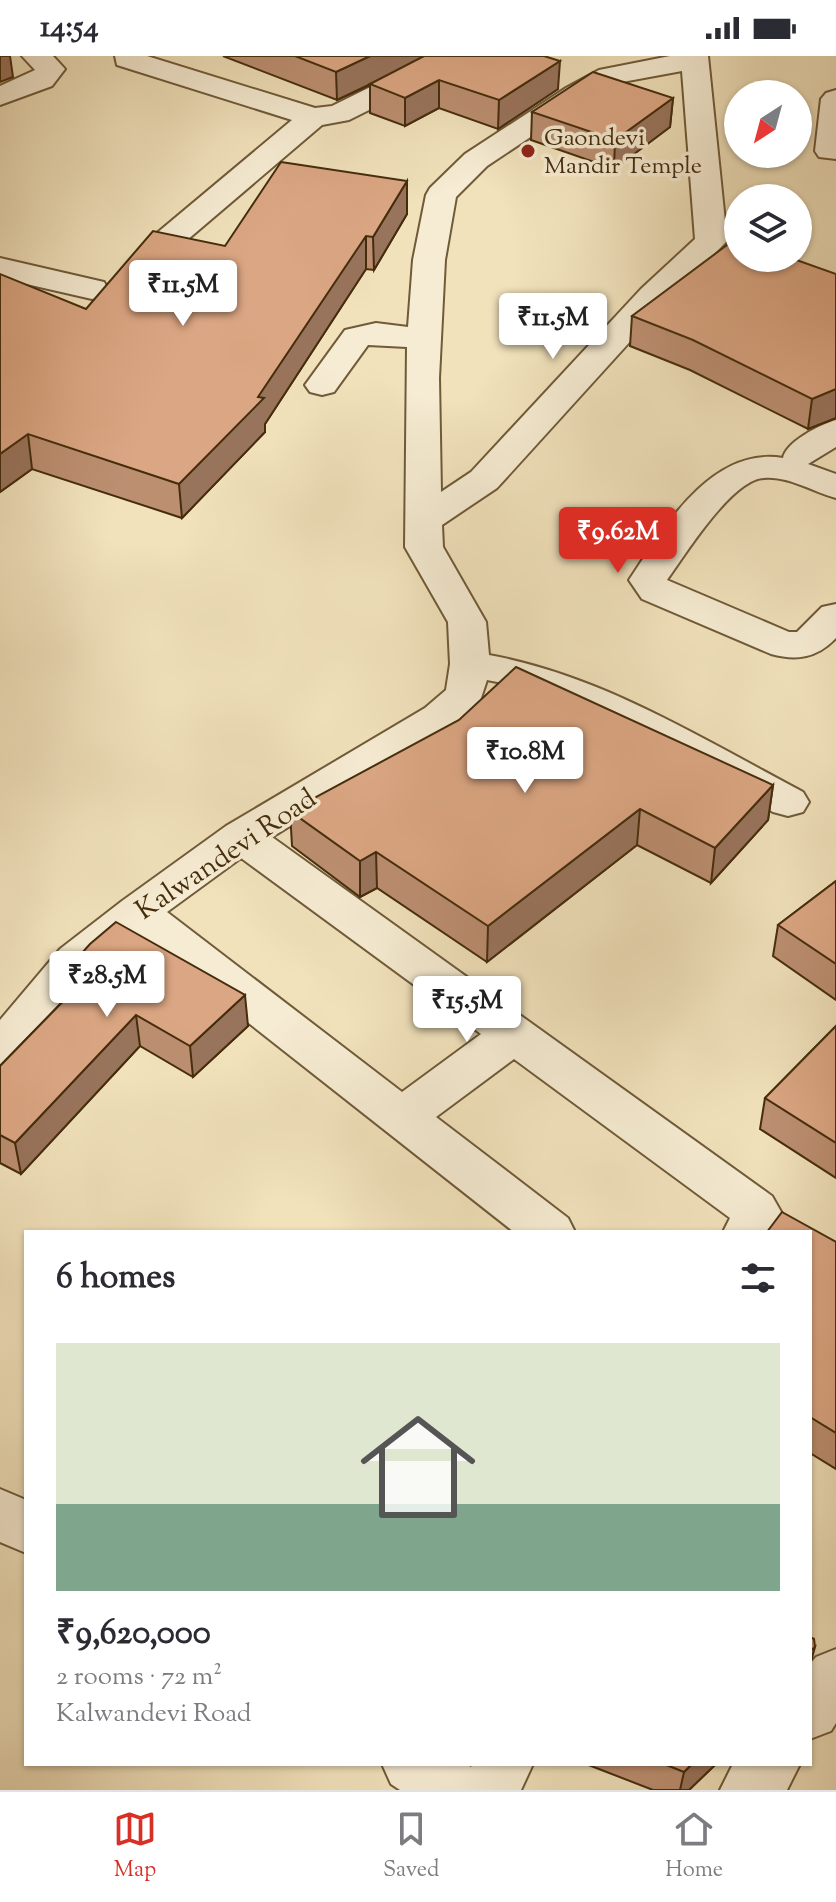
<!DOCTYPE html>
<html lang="en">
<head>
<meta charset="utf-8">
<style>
  :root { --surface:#fff; --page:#f7f7f7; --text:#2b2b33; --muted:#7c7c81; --line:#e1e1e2; --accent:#d93025 }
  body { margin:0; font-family:"Sorts Mill Goudy",serif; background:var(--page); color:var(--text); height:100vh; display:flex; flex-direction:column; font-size:30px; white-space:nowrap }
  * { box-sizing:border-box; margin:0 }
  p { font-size:26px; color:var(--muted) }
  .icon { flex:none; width:44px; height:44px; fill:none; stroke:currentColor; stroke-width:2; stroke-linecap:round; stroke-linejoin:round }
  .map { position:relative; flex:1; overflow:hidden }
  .panel { position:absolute; left:24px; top:1174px; width:788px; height:536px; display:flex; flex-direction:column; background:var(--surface); border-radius:0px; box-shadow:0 2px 6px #0004 }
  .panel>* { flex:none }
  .needle { width:52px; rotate:216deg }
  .tools { position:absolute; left:724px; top:24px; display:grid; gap:16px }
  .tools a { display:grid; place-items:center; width:88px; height:88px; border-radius:50%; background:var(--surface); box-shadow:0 2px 6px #0004; font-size:40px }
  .price { position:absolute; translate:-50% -68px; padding:0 18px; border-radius:8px; background:#fff; color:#222; font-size:26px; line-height:52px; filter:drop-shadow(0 2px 4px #0008) }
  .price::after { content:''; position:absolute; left:50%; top:48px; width:24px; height:18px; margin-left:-12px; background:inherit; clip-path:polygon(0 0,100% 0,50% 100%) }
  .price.current { background:var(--accent); color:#fff }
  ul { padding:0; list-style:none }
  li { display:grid; align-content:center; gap:16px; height:424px; padding:0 32px }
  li+li { border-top:2px solid var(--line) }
  li span { display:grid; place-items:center; height:248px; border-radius:0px; color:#555 }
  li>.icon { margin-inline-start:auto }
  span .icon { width:144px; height:144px; fill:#fffc; stroke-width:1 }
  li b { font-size:34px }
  h2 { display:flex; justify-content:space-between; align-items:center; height:96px; padding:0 32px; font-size:34px }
  .status { display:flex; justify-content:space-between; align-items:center; height:56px; padding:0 40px; background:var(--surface); direction:ltr }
  .status svg { height:22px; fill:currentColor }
  .dock { display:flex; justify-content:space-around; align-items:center; height:112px; border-top:2px solid var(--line); background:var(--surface); font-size:22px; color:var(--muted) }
  .dock a { display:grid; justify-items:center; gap:4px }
  .dock .current { color:var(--accent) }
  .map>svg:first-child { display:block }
</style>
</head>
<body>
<div class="status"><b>14:54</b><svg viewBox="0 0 49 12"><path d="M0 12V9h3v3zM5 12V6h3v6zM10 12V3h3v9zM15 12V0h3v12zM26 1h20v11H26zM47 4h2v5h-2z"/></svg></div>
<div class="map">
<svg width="836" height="1734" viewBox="0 0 836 1734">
  <rect width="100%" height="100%" fill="#f1e2bc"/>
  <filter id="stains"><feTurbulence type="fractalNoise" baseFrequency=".0025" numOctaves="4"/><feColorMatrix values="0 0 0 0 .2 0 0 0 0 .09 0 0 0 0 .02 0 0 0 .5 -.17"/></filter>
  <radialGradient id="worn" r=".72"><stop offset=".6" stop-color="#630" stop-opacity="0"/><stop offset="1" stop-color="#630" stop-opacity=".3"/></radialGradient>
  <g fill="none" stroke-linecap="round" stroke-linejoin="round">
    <defs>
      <path id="minor" d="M 22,0 L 53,0 L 65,13 L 52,30 L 0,49 L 0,30 L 35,14 Z
        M 115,0 L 147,0 L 315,52 L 332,50 L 433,0 L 469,0 L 465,6 L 349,64 L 322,69 L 173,196 L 151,196 L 146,189 L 151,182 L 292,64 L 117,9 Z
        M 670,0 L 708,0 L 727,185 L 665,247 L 497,432 L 442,469 L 443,491 L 486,566 L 489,599 C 603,620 701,682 803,736 L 809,746 L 803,756 L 788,760 L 773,756 C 682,707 591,643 487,624 L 479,648 L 453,670 L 272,781 L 772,1140 L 784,1161 L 776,1175 L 723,1176 L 730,1162 L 514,1003 L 436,1061 L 568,1162 L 575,1176 L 514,1176 L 137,879 L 92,917 L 16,1007 L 0,1013 L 0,964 L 60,893 L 122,845 L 226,770 L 425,652 L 446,634 L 450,608 L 448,566 L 405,491 L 407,291 L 368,289 L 334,336 L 322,339 L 310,336 L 305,329 L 345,274 L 376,267 L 408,271 L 413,204 L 426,139 L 430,132 L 465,98 L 566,32 L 599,14 ZM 682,15 L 695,183 L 641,233 L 471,416 L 441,436 L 439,322 L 445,204 L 456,141 L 487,110 L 586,44 L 617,27 ZM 241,802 L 481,978 L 402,1036 L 167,856 Z
        M 836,34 L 836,103 L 819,101 L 815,95 L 821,43 L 826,37 Z
        M 0,202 L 104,226 L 108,233 L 104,240 L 92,243 L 0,222 Z
        M 836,364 L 836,391 L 808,408 L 836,418 L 836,442 C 813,436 789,420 764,422 C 732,423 685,499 667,524 L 789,576 L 797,576 L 822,551 L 836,548 L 836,582 C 817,602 797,605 771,598 L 642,543 L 629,524 C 663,473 711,390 783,402 C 786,386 819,369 836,364 Z
        M 0,1433 L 26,1444 L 26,1497 L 0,1486 Z
        M 836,1593 L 836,1667 L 831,1675 L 810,1683 L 810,1608 L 816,1601 Z
        M 382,1708 L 466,1708 L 471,1711 L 473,1708 L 533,1708 L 521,1734 L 400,1734 L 391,1728 Z
        M 733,1708 L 800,1708 L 787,1734 L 720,1734 Z"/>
    </defs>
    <use href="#minor" stroke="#705a38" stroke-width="4"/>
    <use href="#minor" fill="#f6ecd3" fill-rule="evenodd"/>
  </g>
  <path fill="#bc8f71" stroke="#452d0c" stroke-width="2" d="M 223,0 L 544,0 L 558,33 L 498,73 L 439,52 L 405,70 L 370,57 L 370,29 L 337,44 Z
    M 673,42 L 670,71 L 614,113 L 531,84 L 532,56 Z
    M 407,125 L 407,158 L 374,214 L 366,213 L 265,368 L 265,376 L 182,462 L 32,413 L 0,436 L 86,253 L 225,190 Z
    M 836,218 L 836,362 L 808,373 L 690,314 L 630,290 L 632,260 Z
    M 773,729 L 768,764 L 711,827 L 637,789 L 487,906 L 377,832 L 360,841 L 292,790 L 290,755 Z
    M 836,825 L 836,944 L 773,900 L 778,869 Z
    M 64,917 L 248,970 L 193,1021 L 140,990 L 21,1118 L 0,1107 L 0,1010 L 68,940 Z
    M 836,970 L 836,1122 L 760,1073 L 765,1042 Z
    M 810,1176 L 836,1186 L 836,1413 L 810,1397 Z
    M 586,1708 L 716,1708 L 689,1734 L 653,1734 Z"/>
  <path fill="#99745c" stroke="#452d0c" stroke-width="2" d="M 0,0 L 10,0 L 13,21 L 0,26 Z
    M 370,0 L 429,0 L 337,44 L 336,16 Z
    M 560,5 L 558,33 L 498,73 L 499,44 Z
    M 439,24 L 439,52 L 405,70 L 405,42 Z
    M 673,42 L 670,71 L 614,113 L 615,84 Z
    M 407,125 L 407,158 L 374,214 L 373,181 Z
    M 366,180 L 366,213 L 265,368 L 265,376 L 182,462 L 179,428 Z
    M 836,333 L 836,362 L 808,373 L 812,343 Z
    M 28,378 L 32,413 L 0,436 L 0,398 Z
    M 773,729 L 768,764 L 711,827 L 715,792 Z
    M 640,753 L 637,789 L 487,906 L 488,870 Z
    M 376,796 L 377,832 L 360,841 L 360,805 Z
    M 245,939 L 248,970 L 193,1021 L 190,990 Z
    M 136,959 L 140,990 L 21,1118 L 15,1087 Z
    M 815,1591 L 810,1609 L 810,1595 Z
    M 692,1708 L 716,1708 L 689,1734 L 680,1734 L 684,1716 Z"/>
  <path fill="#dba683" stroke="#452d0c" stroke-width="2" d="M 295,0 L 370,0 L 336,16 Z
    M 424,0 L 544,0 L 560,5 L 499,44 L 439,24 L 405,42 L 370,28 Z
    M 593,16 L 673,42 L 615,84 L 532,56 Z
    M 281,106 L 407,125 L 373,181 L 366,180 L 258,341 L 264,342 L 179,428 L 28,378 L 0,398 L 0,218 L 86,253 L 153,175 L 225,190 Z
    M 735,183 L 738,184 L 738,202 L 791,202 L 836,218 L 836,333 L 812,343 L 693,284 L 632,260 Z
    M 516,611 L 773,729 L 715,792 L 640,753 L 488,870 L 376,796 L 360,805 L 290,755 L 459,664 Z
    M 836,825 L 836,908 L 778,869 Z
    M 116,866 L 245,939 L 190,990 L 136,959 L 15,1087 L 0,1079 L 0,1010 L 81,927 L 64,917 L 90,888 Z
    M 836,970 L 836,1087 L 765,1042 Z
    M 782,1156 L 836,1186 L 836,1377 L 810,1361 L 810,1176 L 767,1176 Z
    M 810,1581 L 814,1583 L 815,1591 L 810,1595 Z
    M 664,1708 L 692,1708 L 684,1716 Z"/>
  <circle fill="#8f2418" stroke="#f6ecd3" stroke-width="3" cx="528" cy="95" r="8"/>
  <g text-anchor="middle" stroke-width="7" stroke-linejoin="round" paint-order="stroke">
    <g font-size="24" fill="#452d0c" stroke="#f6ecd3" text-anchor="start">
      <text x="544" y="89">Gaondevi<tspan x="544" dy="28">Mandir Temple</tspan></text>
    </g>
    <g font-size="28" fill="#452d0c" stroke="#f6ecd3">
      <text transform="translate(225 797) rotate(-34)" y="10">Kalwandevi Road</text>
    </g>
  </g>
  <rect width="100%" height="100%" filter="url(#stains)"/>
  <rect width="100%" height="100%" fill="url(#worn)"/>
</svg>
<div class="tools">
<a><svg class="needle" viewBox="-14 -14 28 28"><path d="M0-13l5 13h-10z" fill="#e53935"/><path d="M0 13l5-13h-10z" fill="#7c7c81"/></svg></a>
<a><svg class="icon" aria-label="layers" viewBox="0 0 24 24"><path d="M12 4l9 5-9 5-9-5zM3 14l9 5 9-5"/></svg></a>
</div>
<b class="price" style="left:183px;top:272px">₹11.5M</b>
<b class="price" style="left:553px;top:305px">₹11.5M</b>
<b class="price current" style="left:618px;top:519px">₹9.62M</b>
<b class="price" style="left:525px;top:739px">₹10.8M</b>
<b class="price" style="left:107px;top:963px">₹28.5M</b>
<b class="price" style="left:467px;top:988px">₹15.5M</b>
<section class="panel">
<h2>6 homes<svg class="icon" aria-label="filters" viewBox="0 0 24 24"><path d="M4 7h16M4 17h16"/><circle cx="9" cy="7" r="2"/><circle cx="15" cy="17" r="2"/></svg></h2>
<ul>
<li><span style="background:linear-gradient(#dfe7d0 65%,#7fa58c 0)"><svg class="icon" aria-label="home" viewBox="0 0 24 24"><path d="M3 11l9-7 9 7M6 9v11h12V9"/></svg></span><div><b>₹9,620,000</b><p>2 rooms · 72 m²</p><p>Kalwandevi Road</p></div></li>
</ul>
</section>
</div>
<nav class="dock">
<a class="current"><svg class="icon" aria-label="map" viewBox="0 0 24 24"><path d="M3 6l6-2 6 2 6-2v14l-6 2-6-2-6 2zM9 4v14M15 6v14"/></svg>Map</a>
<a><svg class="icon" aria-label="saved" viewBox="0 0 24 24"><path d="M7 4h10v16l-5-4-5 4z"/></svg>Saved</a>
<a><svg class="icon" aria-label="home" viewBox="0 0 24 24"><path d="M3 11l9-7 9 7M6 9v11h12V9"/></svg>Home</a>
</nav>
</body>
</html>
